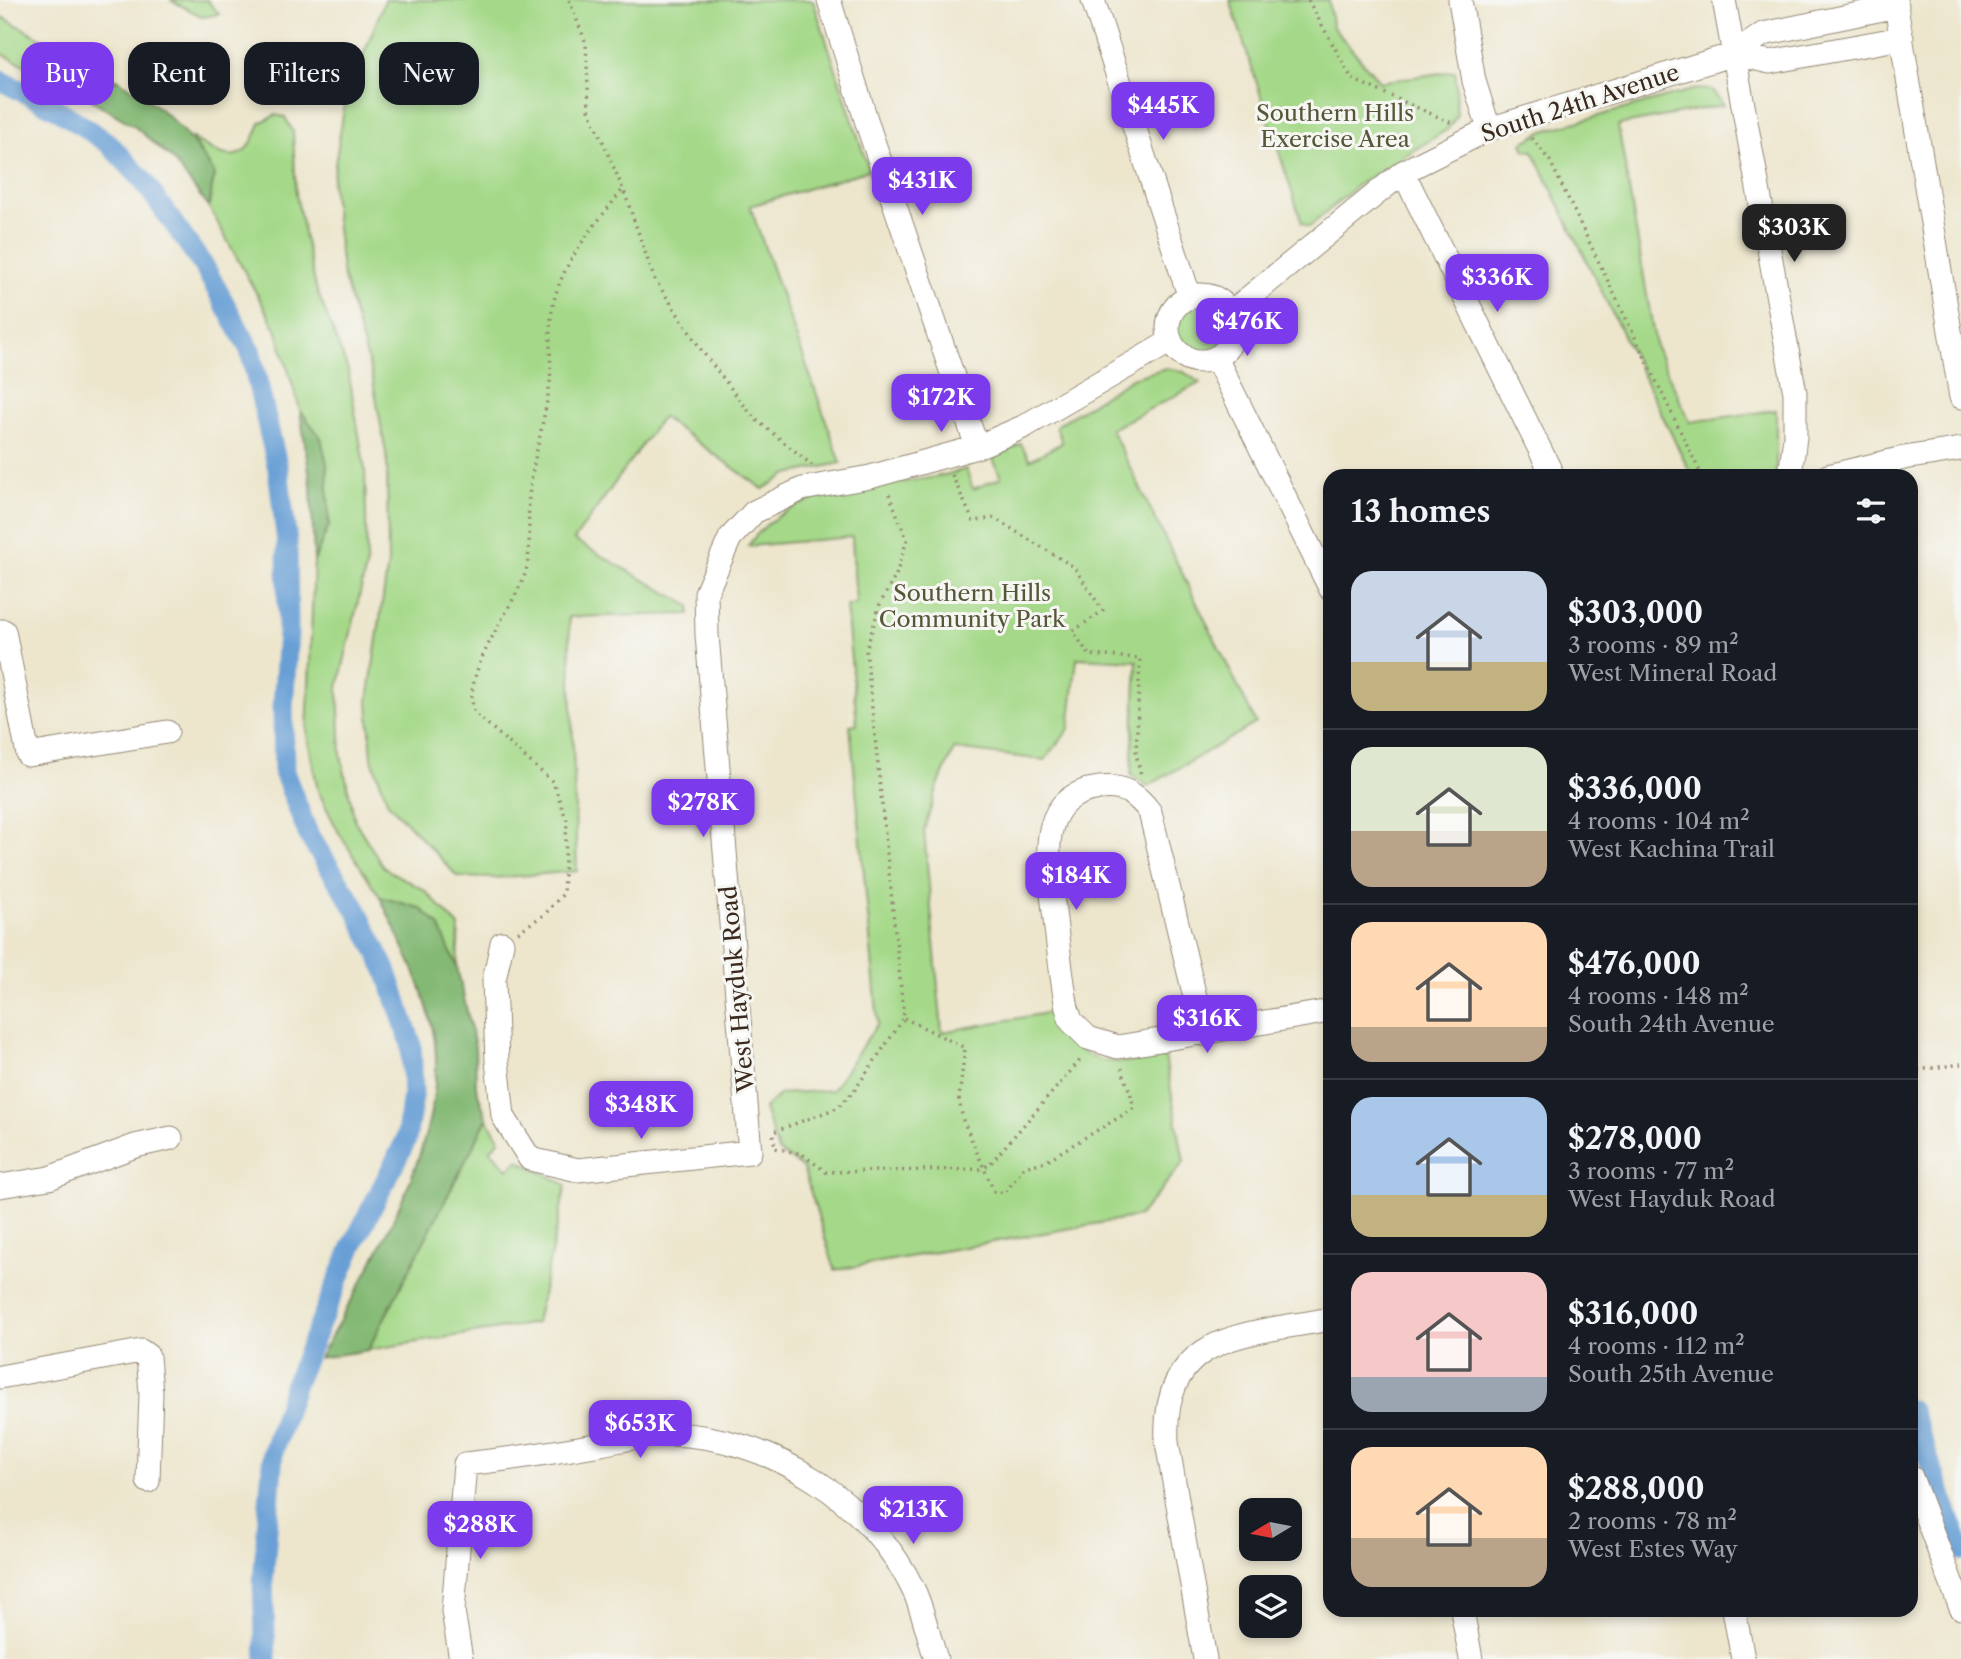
<!DOCTYPE html>
<html lang="en">
<head>
<meta charset="utf-8">
<style>
  :root { --surface:#171b24; --page:#20242c; --text:#f1f3f6; --muted:#9ea1a6; --line:#363941; --accent:#7c3aed }
  body { margin:0; font-family:"Libre Caslon Text",serif; background:var(--page); color:var(--text); height:100vh; display:flex; flex-direction:column; font-size:26px; white-space:nowrap }
  * { box-sizing:border-box; margin:0 }
  p { font-size:23px; color:var(--muted) }
  .icon { flex:none; width:38px; height:38px; fill:none; stroke:currentColor; stroke-width:2; stroke-linecap:round; stroke-linejoin:round }
  .map { position:relative; flex:1; overflow:hidden }
  .details { position:absolute; left:1323px; top:469px; width:595px; height:1148px; display:flex; flex-direction:column; background:var(--surface); border-radius:21px; box-shadow:0 4px 10px #0003 }
  .details>* { flex:none }
  .hud { position:absolute; left:21px; top:42px; width:665px; height:63px; display:flex; gap:14px }
  .needle { width:46px; rotate:260deg }
  .tools { position:absolute; left:1239px; top:1498px; display:grid; gap:14px }
  .tools a { display:grid; place-items:center; width:63px; height:63px; border-radius:14px; background:var(--surface); box-shadow:0 4px 10px #0003; font-size:35px }
  .price { position:absolute; translate:-50% -60px; padding:0 16px; border-radius:14px; background:var(--accent); color:#fff; font-size:23px; line-height:46px; filter:drop-shadow(0 2px 4px #0008) }
  .price::after { content:''; position:absolute; left:50%; top:42px; width:21px; height:16px; margin-left:-10px; background:inherit; clip-path:polygon(0 0,100% 0,50% 100%) }
  .price.on { background:#222; color:#fff }
  ul { padding:0; list-style:none }
  li { display:flex; align-items:center; gap:21px; height:175px; padding:0 28px }
  li+li { border-top:2px solid var(--line) }
  li span { display:grid; place-items:center; flex:none; width:196px; height:140px; border-radius:21px; color:#555 }
  li>.icon { margin-inline-start:auto }
  span .icon { width:84px; height:84px; fill:#fffc; stroke-width:1 }
  li b { font-size:30px }
  h2 { display:flex; justify-content:space-between; align-items:center; height:84px; padding:0 28px; font-size:30px }
  .pill { padding:0 24px; border-radius:21px; background:var(--surface); box-shadow:0 4px 10px #0003; font-size:24px; line-height:63px }
  .pill.on { background:var(--accent); color:#fff }
  .map>svg:first-child { display:block }
</style>
</head>
<body>
<div class="map">
<svg width="1961" height="1659" viewBox="0 0 1961 1659">
  <rect width="100%" height="100%" fill="#f6f6f2"/>
  <filter id="ink" filterUnits="userSpaceOnUse"><feTurbulence type="fractalNoise" baseFrequency=".0143" numOctaves="2"/><feDisplacementMap in="SourceGraphic" scale="14" xChannelSelector="R" yChannelSelector="G"/><feConvolveMatrix kernelMatrix="1 2 1 2 8 2 1 2 1" color-interpolation-filters="sRGB"/></filter>
  <filter id="wash" filterUnits="userSpaceOnUse"><feTurbulence type="fractalNoise" baseFrequency=".00686" numOctaves="4" result="noise"/><feDisplacementMap in="SourceGraphic" scale="28" xChannelSelector="R" yChannelSelector="G"/><feGaussianBlur stdDeviation="1.57" result="paint"/><feColorMatrix in="noise" values="0 0 0 0 0 0 0 0 0 0 0 0 0 0 0 0 0 1.4 0 .05"/><feComposite in="paint" operator="in"/></filter>
  <g filter="url(#wash)">
    <rect width="100%" height="100%" fill="#ede6cd"/>
    <path fill="#a5d989" stroke="#708254" stroke-width="2" d="M 170,0 L 207,0 L 219,14 L 203,17 Z
      M 385,0 L 813,0 L 869,170 L 750,206 L 841,463 L 788,474 L 763,489 L 662,417 L 574,540 L 690,606 L 690,614 L 569,617 L 577,871 L 494,878 L 458,877 L 388,803 L 372,759 L 368,701 L 388,563 L 387,459 L 372,375 L 342,271 L 332,184 L 345,102 Z
      M 1230,0 L 1329,0 L 1332,26 L 1380,82 L 1455,71 C 1458,87 1455,99 1457,115 L 1448,129 L 1359,184 L 1309,227 L 1302,223 Z
      M 0,16 L 118,80 L 97,81 L 80,93 L 0,53 Z
      M 1696,89 L 1711,90 L 1724,105 L 1618,125 L 1656,348 L 1690,422 L 1776,410 L 1776,476 L 1692,476 L 1533,151 L 1525,150 L 1522,143 L 1544,131 Z
      M 275,115 L 285,117 L 293,132 L 296,194 L 305,238 L 316,288 L 348,370 L 365,470 L 367,563 L 338,688 L 341,755 L 355,821 L 384,868 L 424,890 L 459,926 L 457,967 C 435,917 434,913 380,897 L 339,833 L 318,791 L 307,735 L 314,561 L 329,525 L 321,438 L 300,410 L 276,329 L 209,207 L 214,173 L 191,137 C 226,159 244,169 260,123 Z
      M1170 328a32 32 0 1 1 64 0a32 32 0 1 1-64 0Z
      M 1166,368 L 1182,371 L 1200,383 L 1111,429 L 1256,723 L 1148,786 L 1131,775 L 1137,661 L 1077,658 L 1069,729 L 1045,760 L 954,749 L 937,788 L 924,830 L 942,1032 L 1052,1012 C 1075,1066 1113,1068 1165,1057 L 1184,1162 L 1139,1216 L 835,1270 L 803,1168 L 778,1151 L 764,1108 L 780,1094 L 832,1090 L 878,1023 L 850,725 L 857,724 L 846,606 L 856,604 L 852,537 L 748,546 C 793,478 897,492 966,469 L 973,489 L 1001,478 L 993,458 L 1021,444 L 1030,460 L 1062,443 L 1056,426 L 1132,378 Z
      M 487,1119 L 500,1140 L 490,1150 L 508,1169 L 518,1160 L 566,1185 L 536,1323 L 368,1350 Z"/>
    <path fill="#84b975" stroke="#60724a" stroke-width="2" d="M 118,80 C 164,108 185,128 214,173 L 209,207 L 171,158 L 134,126 L 80,93 L 97,81 Z
      M 300,410 L 321,438 L 327,464 L 329,525 L 314,561 L 311,486 Z
      M 380,897 L 420,908 L 439,925 L 457,967 L 475,1047 L 476,1087 L 487,1119 L 368,1350 L 319,1358 C 369,1268 456,1131 432,1026 C 422,981 399,939 380,897 Z"/>
    <g fill="none" stroke-linecap="round" stroke-linejoin="round">
      <path stroke="#689fd5" stroke-width="21" d="M 0,80 L 60,111 L 108,143 L 142,179 L 205,268 L 250,350 L 278,469 L 287,542 L 288,633 L 283,708 L 284,772 L 309,836 L 356,909 L 386,970 L 411,1043 L 413,1096 L 406,1140 L 352,1247 L 294,1386 L 273,1452 L 263,1582 L 266,1659
        M 1911,1410 L 1961,1550"/>
    </g>
  </g>
  <g filter="url(#ink)">
    <g fill="none" stroke-linecap="round" stroke-linejoin="round">
      <defs>
        <path id="minor" d="M 829,0 L 868,126 L 977,447
          M 1093,0 L 1190,298
          M 1460,0 L 1474,81 L 1489,129
          M 1724,0 L 1795,393 L 1795,437 L 1790,476
          M 1895,0 L 1961,397
          M 1734,54 L 1770,62 L 1902,38
          M 1403,172 L 1553,476
          M1168 328a33 33 0 1 1 66 0a33 33 0 1 1-66 0Z
          M 1230,313 L 1403,172 L 1489,129 L 1734,54 L 1763,34 L 1897,6
          M 1216,358 L 1330,588
          M 1828,476 L 1904,458 L 1961,449
          M 0,631 L 4,631 L 28,755 L 167,732
          M 502,943 L 494,980 L 497,1061 L 503,1116 L 530,1159 L 578,1170 L 750,1152 L 707,635 L 706,593 L 730,538 L 754,512 L 802,489 L 870,477 L 977,447 L 1023,427 L 1171,341
          M 1204,1034 L 1150,812 C 1137,794 1123,785 1100,788 C 1033,796 1049,864 1054,911 C 1058,944 1061,976 1067,1008 L 1071,1021 L 1088,1038 L 1118,1047 L 1330,1011
          M 0,1186 L 49,1178 L 135,1146 L 171,1138
          M 0,1377 L 141,1351 L 148,1356 L 151,1393 L 148,1481
          M 1911,1477 L 1961,1608
          M 1462,1610 L 1471,1659
          M 1734,1610 L 1743,1659
          M 461,1659 L 453,1611 L 465,1464 C 511,1459 556,1452 601,1444 C 623,1440 648,1433 669,1434 C 770,1436 873,1501 915,1593 C 924,1614 929,1638 936,1659
          M 1205,1659 L 1167,1442 C 1161,1332 1246,1335 1330,1319"/>
      </defs>
      <use href="#minor" stroke="#948876" stroke-width="25"/>
      <path stroke="#948876" stroke-width="3.5" stroke-dasharray="2 5" stroke-linecap="butt" d="M 569,0 L 586,43 L 589,109 L 625,194 L 654,278 L 702,351 L 754,418 L 812,465
        M 1308,0 L 1352,79 L 1452,123
        M 1532,138 L 1550,161 L 1702,476
        M 952,475 L 973,521 L 994,518 L 1074,567 L 1103,611 L 1073,631 L 1089,655 L 1140,658 L 1136,754 L 1141,775
        M 889,494 L 907,540 L 896,575 L 880,604 L 866,650 L 904,1018 L 854,1091 L 837,1108 L 773,1132 L 775,1148 L 802,1154 L 826,1172 L 980,1169 L 989,1165 L 1082,1058
        M 518,932 L 545,914 L 563,894 L 567,821 L 553,782 L 475,713 C 459,676 510,613 524,577 C 533,552 527,523 529,497 C 533,458 545,420 550,382 C 552,361 548,339 551,318 C 556,267 593,228 623,189
        M 904,1018 L 965,1048 L 959,1099 L 963,1120 L 994,1191 L 1005,1193 L 1024,1167 L 1044,1162 L 1133,1109 C 1133,1093 1125,1084 1122,1068
        M 1911,1071 L 1961,1064"/>
      <use href="#minor" stroke="#fff" stroke-width="23"/>
    </g>
  </g>
  <g text-anchor="middle" stroke-width="6" stroke-linejoin="round" paint-order="stroke">
    <g font-size="23" fill="#3b2a1e" stroke="#f6f6f2">
      <text transform="translate(1580 103) rotate(-18)" y="8">South 24th Avenue</text>
      <text transform="translate(737 989) rotate(-95)" y="8">West Hayduk Road</text>
    </g>
    <g font-size="23" fill="#565639" stroke="#f6f6f2">
      <text x="1335" y="121">Southern Hills<tspan x="1335" dy="26">Exercise Area</tspan></text>
      <text x="972" y="601">Southern Hills<tspan x="972" dy="26">Community Park</tspan></text>
    </g>
  </g>
</svg>
<div class="tools">
<a><svg class="needle" viewBox="-14 -14 28 28"><path d="M0-13l5 13h-10z" fill="#e53935"/><path d="M0 13l5-13h-10z" fill="#9ea1a6"/></svg></a>
<a><svg class="icon" aria-label="layers" viewBox="0 0 24 24"><path d="M12 4l9 5-9 5-9-5zM3 14l9 5 9-5"/></svg></a>
</div>
<b class="price" style="left:1163px;top:142px">$445K</b>
<b class="price" style="left:922px;top:217px">$431K</b>
<b class="price on" style="left:1794px;top:264px">$303K</b>
<b class="price" style="left:1497px;top:314px">$336K</b>
<b class="price" style="left:1247px;top:358px">$476K</b>
<b class="price" style="left:941px;top:434px">$172K</b>
<b class="price" style="left:703px;top:839px">$278K</b>
<b class="price" style="left:1076px;top:912px">$184K</b>
<b class="price" style="left:1207px;top:1055px">$316K</b>
<b class="price" style="left:641px;top:1141px">$348K</b>
<b class="price" style="left:640px;top:1460px">$653K</b>
<b class="price" style="left:913px;top:1546px">$213K</b>
<b class="price" style="left:480px;top:1561px">$288K</b>
<div class="hud">
<a class="pill on">Buy</a>
<a class="pill">Rent</a>
<a class="pill">Filters</a>
<a class="pill">New</a>
</div>
<section class="details">
<h2>13 homes<svg class="icon" aria-label="filters" viewBox="0 0 24 24"><path d="M4 7h16M4 17h16"/><circle cx="9" cy="7" r="2"/><circle cx="15" cy="17" r="2"/></svg></h2>
<ul>
<li><span style="background:linear-gradient(#c9d6e8 65%,#c2b280 0)"><svg class="icon" aria-label="home" viewBox="0 0 24 24"><path d="M3 11l9-7 9 7M6 9v11h12V9"/></svg></span><div><b>$303,000</b><p>3 rooms · 89 m²</p><p>West Mineral Road</p></div></li>
<li><span style="background:linear-gradient(#dfe7d0 60%,#b9a48a 0)"><svg class="icon" aria-label="home" viewBox="0 0 24 24"><path d="M3 11l9-7 9 7M6 9v11h12V9"/></svg></span><div><b>$336,000</b><p>4 rooms · 104 m²</p><p>West Kachina Trail</p></div></li>
<li><span style="background:linear-gradient(#ffd9b3 75%,#b9a48a 0)"><svg class="icon" aria-label="home" viewBox="0 0 24 24"><path d="M3 11l9-7 9 7M6 9v11h12V9"/></svg></span><div><b>$476,000</b><p>4 rooms · 148 m²</p><p>South 24th Avenue</p></div></li>
<li><span style="background:linear-gradient(#a9c7e8 70%,#c2b280 0)"><svg class="icon" aria-label="home" viewBox="0 0 24 24"><path d="M3 11l9-7 9 7M6 9v11h12V9"/></svg></span><div><b>$278,000</b><p>3 rooms · 77 m²</p><p>West Hayduk Road</p></div></li>
<li><span style="background:linear-gradient(#f6c9c9 75%,#9aa5b1 0)"><svg class="icon" aria-label="home" viewBox="0 0 24 24"><path d="M3 11l9-7 9 7M6 9v11h12V9"/></svg></span><div><b>$316,000</b><p>4 rooms · 112 m²</p><p>South 25th Avenue</p></div></li>
<li><span style="background:linear-gradient(#ffd9b3 65%,#b9a48a 0)"><svg class="icon" aria-label="home" viewBox="0 0 24 24"><path d="M3 11l9-7 9 7M6 9v11h12V9"/></svg></span><div><b>$288,000</b><p>2 rooms · 78 m²</p><p>West Estes Way</p></div></li>
</ul>
</section>
</div>
</body>
</html>
